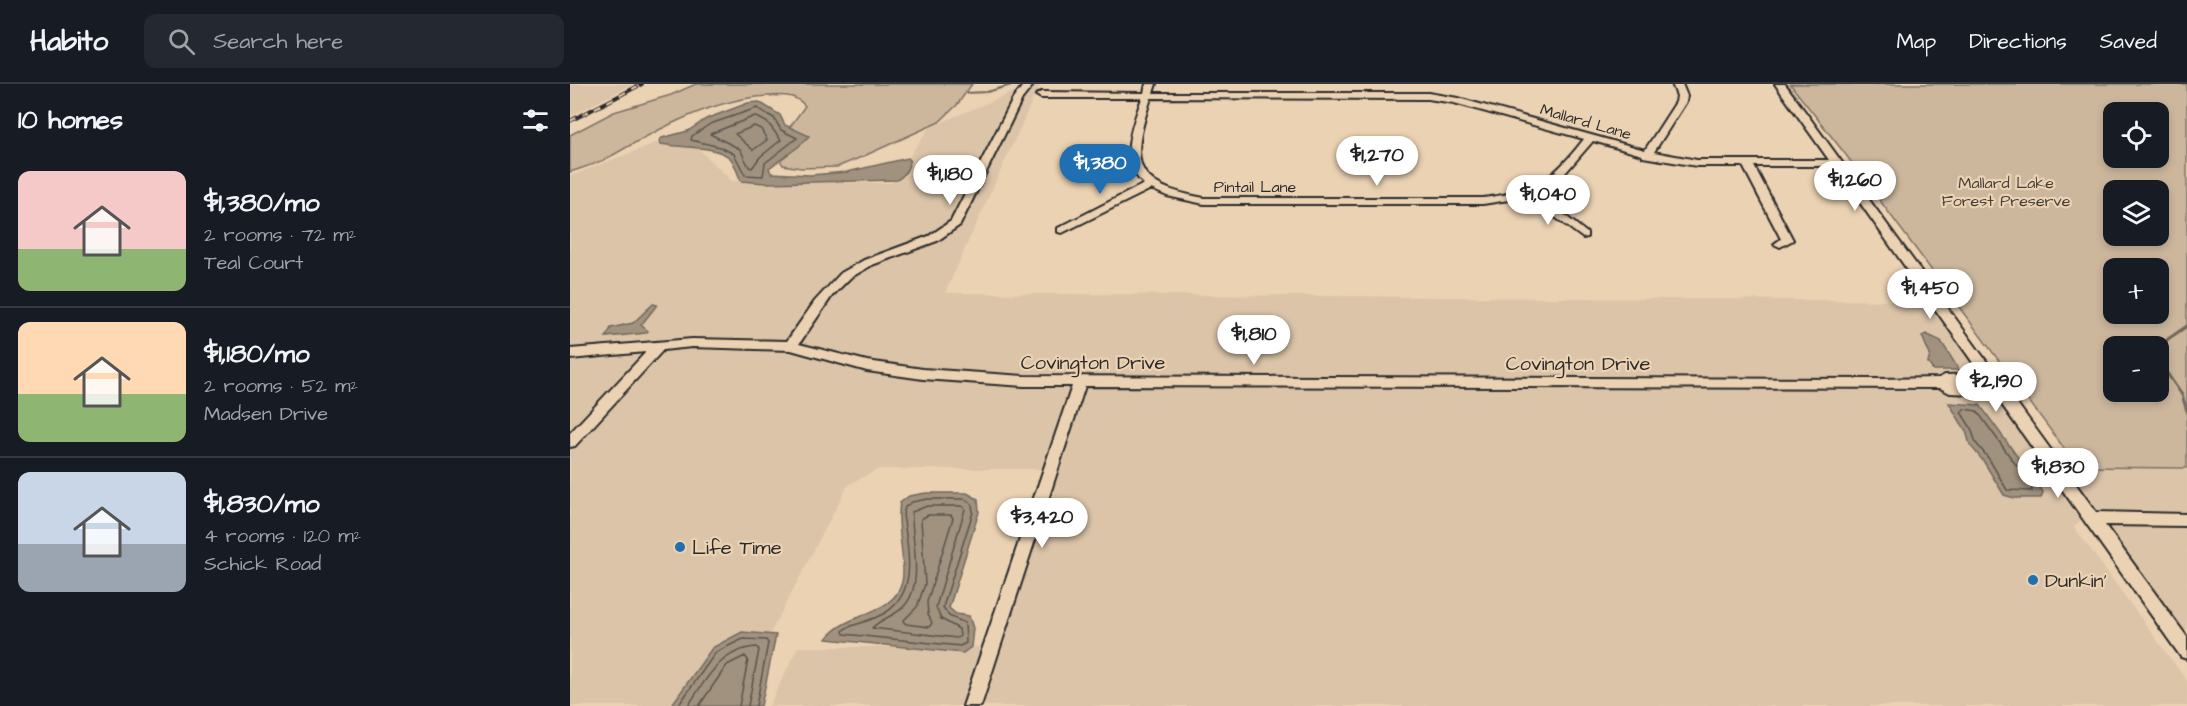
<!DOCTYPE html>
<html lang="en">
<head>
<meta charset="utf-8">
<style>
  :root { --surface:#171b24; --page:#242831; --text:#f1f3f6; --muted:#9ea1a6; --line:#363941; --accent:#1f6fb2 }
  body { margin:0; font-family:"Architects Daughter",sans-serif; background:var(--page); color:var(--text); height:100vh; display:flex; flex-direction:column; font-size:22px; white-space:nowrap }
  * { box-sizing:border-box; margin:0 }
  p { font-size:20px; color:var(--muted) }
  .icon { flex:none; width:33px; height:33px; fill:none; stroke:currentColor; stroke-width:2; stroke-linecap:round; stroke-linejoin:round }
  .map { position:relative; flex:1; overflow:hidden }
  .panel { display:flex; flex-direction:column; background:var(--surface); width:570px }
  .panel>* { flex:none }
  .tools { position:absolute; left:1533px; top:18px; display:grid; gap:12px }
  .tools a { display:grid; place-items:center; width:66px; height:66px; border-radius:12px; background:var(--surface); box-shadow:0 3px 9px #0003; font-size:30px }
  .price { position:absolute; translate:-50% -51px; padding:0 14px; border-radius:21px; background:#fff; color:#222; font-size:20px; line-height:39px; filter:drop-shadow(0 2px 3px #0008) }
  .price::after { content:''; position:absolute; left:50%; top:36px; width:18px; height:14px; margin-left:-9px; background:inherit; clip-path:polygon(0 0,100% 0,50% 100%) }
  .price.current { background:var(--accent); color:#fff }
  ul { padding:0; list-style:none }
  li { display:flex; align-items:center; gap:18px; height:150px; padding:0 18px }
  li+li { border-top:2px solid var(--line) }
  li span { display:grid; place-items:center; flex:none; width:168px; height:120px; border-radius:12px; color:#555 }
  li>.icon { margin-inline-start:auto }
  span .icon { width:72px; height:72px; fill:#fffc; stroke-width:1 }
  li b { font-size:26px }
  h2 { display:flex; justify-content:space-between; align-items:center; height:72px; padding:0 18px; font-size:26px }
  header { display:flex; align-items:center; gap:36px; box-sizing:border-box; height:84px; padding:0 30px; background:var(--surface); border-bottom:2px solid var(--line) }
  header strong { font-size:28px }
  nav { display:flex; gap:33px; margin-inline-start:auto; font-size:21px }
  .search { width:420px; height:54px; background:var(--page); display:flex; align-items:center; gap:15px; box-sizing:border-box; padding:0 21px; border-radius:12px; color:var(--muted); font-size:22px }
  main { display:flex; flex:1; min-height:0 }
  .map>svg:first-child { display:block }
</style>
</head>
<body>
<header>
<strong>Habito</strong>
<div class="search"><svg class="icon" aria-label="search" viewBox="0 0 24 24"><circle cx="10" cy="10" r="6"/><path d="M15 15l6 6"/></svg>Search here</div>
<nav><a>Map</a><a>Directions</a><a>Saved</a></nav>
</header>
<main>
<section class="panel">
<h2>10 homes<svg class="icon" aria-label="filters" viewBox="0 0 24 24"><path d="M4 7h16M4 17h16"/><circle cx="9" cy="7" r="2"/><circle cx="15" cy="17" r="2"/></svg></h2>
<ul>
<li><span style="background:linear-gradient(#f6c9c9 65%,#8fb573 0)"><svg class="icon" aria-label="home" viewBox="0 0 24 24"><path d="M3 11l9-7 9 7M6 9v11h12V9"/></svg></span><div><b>$1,380/mo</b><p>2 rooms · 72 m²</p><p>Teal Court</p></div></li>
<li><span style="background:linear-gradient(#ffd9b3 60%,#8fb573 0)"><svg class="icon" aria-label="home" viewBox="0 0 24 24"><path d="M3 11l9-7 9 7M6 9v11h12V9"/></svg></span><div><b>$1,180/mo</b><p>2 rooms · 52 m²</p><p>Madsen Drive</p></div></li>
<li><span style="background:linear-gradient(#c9d6e8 60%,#9aa5b1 0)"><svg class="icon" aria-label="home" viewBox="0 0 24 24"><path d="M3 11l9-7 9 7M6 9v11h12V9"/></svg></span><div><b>$1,830/mo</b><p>4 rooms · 120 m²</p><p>Schick Road</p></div></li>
</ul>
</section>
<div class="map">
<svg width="1617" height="622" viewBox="0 0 1617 622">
  <rect width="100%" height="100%" fill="#ebd2b3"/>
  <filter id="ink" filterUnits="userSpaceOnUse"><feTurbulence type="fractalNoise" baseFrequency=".0167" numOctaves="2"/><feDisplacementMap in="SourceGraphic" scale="12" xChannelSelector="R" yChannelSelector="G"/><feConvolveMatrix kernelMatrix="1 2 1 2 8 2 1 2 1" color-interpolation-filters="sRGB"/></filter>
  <g filter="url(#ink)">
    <path fill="#dbc4a8" d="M 0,0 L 63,0 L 0,32 Z
      M 463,0 L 470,0 L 375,209 L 1355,217 L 1419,299 L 1515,431 L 1504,443 L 1617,597 L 1617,622 L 408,622 L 484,385 L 309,385 L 278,401 L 193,563 L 130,622 L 0,622 L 0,92 L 112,49 L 162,97 L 321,99 L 360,43 Z
      M 1495,383 L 1617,384 L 1617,552 Z
      M 228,563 L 420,563 L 399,622 L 199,622 Z"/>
    <path fill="#ccb79d" stroke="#7c7164" stroke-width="1.5" fill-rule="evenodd" d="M 126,0 L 402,0 L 387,21 L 369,38 L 294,72 L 267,83 L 231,84 L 213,81 L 209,74 L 214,51 L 235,22 C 226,10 213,11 198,12 C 143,15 90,44 43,71 C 31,79 14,83 0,88 L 0,51 L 44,28 L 101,11 Z
      M 1220,0 L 1617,0 L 1617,384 L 1508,383 L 1276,71 ZM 1544,28 L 1588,28 L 1588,74 L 1544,74 ZM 1588,106 L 1588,152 L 1544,152 L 1544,106 ZM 1544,184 L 1588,184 L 1588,230 L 1544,230 ZM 1544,262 L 1588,262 L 1588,308 L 1544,308 Z"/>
    <path fill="#a1927f" stroke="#72695d" stroke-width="1.5" d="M 189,18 L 210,31 L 215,41 L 239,52 L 228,63 L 199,84 L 201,89 L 240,91 L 277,88 L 338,74 L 340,76 C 338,86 335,91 327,96 L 196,99 L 171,97 C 168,91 165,80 161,75 C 147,61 110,64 91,60 L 89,57 L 92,54 L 118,47 L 136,35 L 178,19 Z
      M 83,220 L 87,221 L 71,241 L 78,247 L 76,249 L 36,253 L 41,244 L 63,239 Z
      M 1356,250 L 1371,257 L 1389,286 L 1363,286 L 1358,279 L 1360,271 L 1352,252 Z
      M 1379,319 L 1410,321 L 1473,408 L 1471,414 L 1444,414 L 1434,411 L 1414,378 L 1400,361 L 1396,347 Z
      M 356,409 L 397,409 L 408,415 L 409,428 L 379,524 L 386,530 L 399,532 L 403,544 L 401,563 L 393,569 L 256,555 C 277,527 324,532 332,498 C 337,478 325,444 330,419 L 339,412 Z
      M 172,548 L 206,551 L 191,622 L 101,622 L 142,564 Z"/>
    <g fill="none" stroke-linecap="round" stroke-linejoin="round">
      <path stroke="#5a544d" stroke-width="1.5" d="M 187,24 L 204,34 L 211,46 L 227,54 L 195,79 L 193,92 L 175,91 L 164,70 L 150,63 L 121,56 L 122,52 L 140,40 Z
        M 185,32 L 198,39 L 211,56 L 190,73 L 182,84 L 179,83 L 170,65 L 140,50 Z
        M 184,42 L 191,45 L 197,56 L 183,66 L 165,50 Z
        M 1394,325 L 1407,327 L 1462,403 L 1462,407 L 1437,406 L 1419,375 L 1406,359 L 1401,344 L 1391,328 Z
        M 357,415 L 395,415 L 402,420 L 403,428 L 373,523 L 379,532 L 395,539 L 396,559 L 390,562 L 274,550 L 273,547 L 276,544 C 289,539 303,536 315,529 C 349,508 338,464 333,431 L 335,423 L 342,418 Z
        M 357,422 L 392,422 L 395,425 L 366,523 L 371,535 L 389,545 L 390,552 L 387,554 L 302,544 C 311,534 327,532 336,520 C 354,497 341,456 342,428 Z
        M 358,431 L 381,431 L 383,434 L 357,518 L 358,530 L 362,539 L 359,543 L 336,540 L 333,537 L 347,523 L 355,500 L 351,435 Z
        M 108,622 L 146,568 L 173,555 L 196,556 L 198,559 L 186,622
        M 118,622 C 136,595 151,565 187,563 L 189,566 L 178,622
        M 129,622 L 157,581 L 175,572 L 178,576 L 169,622"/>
      <path stroke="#72695d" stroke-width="2" d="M 396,9 L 417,8 L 445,0"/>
      <path stroke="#72695d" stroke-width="3" d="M 1588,268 L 1598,255 L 1617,242
        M 1588,276 L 1612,311 L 1617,327
        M 1617,336 L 1617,341"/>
      <defs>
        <path id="minor" d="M 454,0 L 464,0 L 452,15 L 390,141 L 367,157 L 302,181 L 280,194 L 262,212 L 229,260 L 297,277 L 353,285 L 454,292 L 1307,295 L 1369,294 L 1375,291 L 1411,290 L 1264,82 L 1184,82 L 1223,156 L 1210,163 L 1204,160 L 1211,155 L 1173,82 L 1127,82 L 1073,73 L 1072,71 L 1023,57 L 990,95 L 967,109 L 1017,149 L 1017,153 L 1013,154 L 958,113 L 913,120 L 634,120 L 597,112 L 581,105 L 492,149 L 488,148 L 488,144 L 574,100 C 547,77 562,43 572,14 L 471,14 L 466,11 L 471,8 L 574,9 L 576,0 L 586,0 L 583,9 L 858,9 L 888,14 L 1075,66 L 1106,18 L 1107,12 L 1102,0 L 1112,0 L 1117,12 L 1116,18 L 1084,68 L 1127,76 L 1259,76 L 1205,0 L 1215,0 L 1526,428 L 1617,430 L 1617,442 L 1535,441 L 1617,553 L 1617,575 L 1611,573 L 1425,311 L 1380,309 L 1370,304 L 515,302 L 411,622 L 393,622 L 502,302 L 454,302 L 353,295 L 297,287 L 221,266 L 122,263 L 93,266 L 5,362 L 0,363 L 0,349 L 76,268 L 0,275 L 0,265 L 122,255 L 217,257 L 245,217 L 271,189 L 294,176 L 359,152 L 381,137 L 443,15 ZM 581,14 L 858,15 L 884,19 L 1014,55 C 982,96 966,108 913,114 L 634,114 C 561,101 560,79 581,14 Z"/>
      </defs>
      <use href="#minor" stroke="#2b2b2b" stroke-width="4"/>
      <use href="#minor" fill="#ebd2b3" fill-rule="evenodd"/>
      <defs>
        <path id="rail" d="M 0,37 L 72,0"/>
      </defs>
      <use href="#rail" stroke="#2b2b2b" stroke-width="4"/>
      <use href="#rail" stroke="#ebd2b3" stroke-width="2" stroke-dasharray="7" stroke-linecap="butt"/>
    </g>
  </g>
  <g fill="#1f6fb2" stroke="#ebd2b3" stroke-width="2">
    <circle cx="110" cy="463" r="6"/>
    <circle cx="1463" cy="496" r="6"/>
  </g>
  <g text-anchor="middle" stroke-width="4.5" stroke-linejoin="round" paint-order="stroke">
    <g font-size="16" fill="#2b2b2b" stroke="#ebd2b3">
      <text transform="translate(1016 37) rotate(16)" y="6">Mallard Lane</text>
      <text x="685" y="108">Pintail Lane</text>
    </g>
    <g font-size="16" fill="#43403c" stroke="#ebd2b3">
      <text x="1436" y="104">Mallard Lake<tspan x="1436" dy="18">Forest Preserve</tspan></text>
    </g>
    <g font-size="20" fill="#2b2b2b" stroke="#ebd2b3">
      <text x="523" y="285">Covington Drive</text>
      <text x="1008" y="286">Covington Drive</text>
    </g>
    <g font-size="20" fill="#2b2b2b" stroke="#ebd2b3" text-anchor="start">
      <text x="122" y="470">Life Time</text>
      <text x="1475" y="503">Dunkin'</text>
    </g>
  </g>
</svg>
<div class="tools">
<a><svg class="icon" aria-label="locate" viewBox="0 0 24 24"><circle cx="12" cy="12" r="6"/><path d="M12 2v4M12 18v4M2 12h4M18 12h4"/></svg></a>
<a><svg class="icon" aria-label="layers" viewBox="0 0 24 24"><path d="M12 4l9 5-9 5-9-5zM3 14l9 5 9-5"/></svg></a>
<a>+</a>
<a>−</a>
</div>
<b class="price" style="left:807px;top:103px">$1,270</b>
<b class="price current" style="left:530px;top:111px">$1,380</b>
<b class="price" style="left:380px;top:122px">$1,180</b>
<b class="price" style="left:1285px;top:128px">$1,260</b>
<b class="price" style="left:978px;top:142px">$1,040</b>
<b class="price" style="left:1360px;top:236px">$1,450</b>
<b class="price" style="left:684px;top:282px">$1,810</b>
<b class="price" style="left:1426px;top:329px">$2,190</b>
<b class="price" style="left:1488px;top:415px">$1,830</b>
<b class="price" style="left:472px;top:465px">$3,420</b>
</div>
</main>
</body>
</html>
